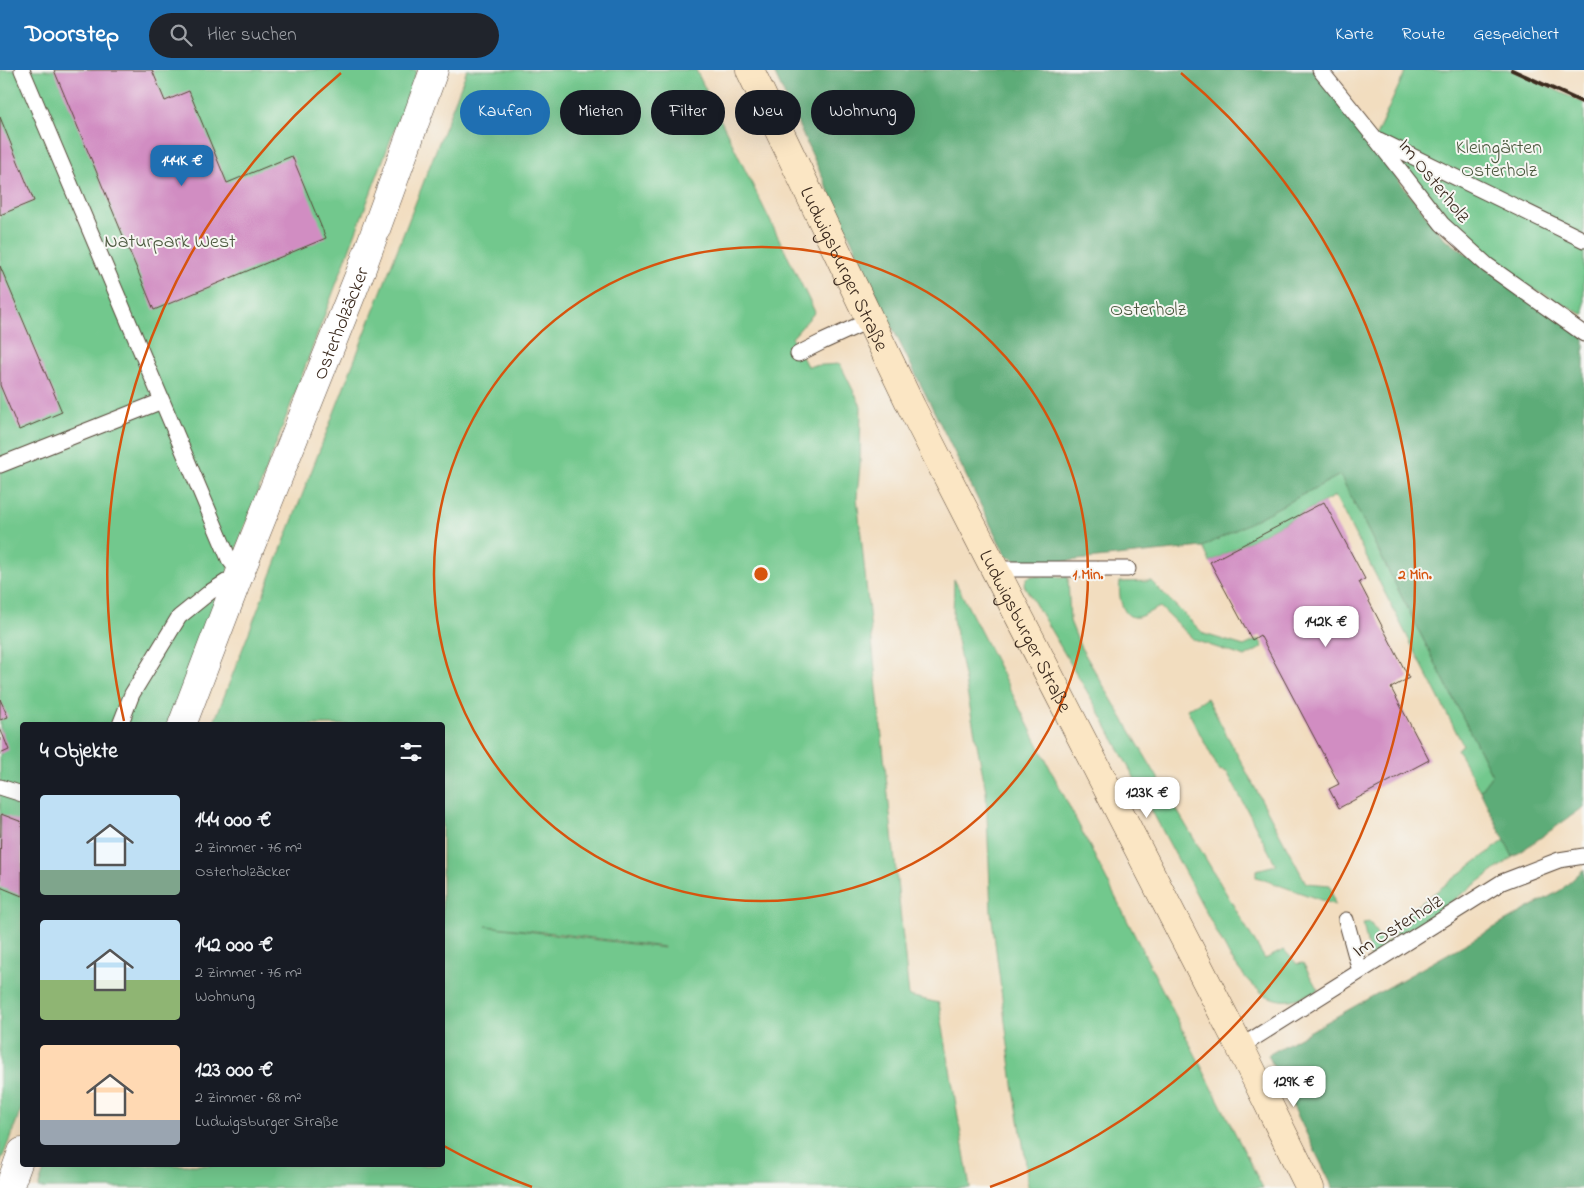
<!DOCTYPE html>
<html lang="de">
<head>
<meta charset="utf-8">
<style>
  :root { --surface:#171b24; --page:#20242c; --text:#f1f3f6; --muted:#9ea1a6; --accent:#1f6fb2 }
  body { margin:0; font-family:"Indie Flower",sans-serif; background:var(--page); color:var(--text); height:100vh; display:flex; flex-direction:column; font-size:19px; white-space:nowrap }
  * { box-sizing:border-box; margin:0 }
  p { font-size:16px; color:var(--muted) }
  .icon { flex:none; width:28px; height:28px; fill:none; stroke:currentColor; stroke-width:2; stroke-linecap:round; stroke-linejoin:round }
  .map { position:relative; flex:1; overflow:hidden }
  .panel { position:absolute; left:20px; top:652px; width:425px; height:445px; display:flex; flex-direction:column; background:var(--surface); border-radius:5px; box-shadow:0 5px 20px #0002 }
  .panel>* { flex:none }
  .hud { position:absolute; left:460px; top:20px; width:475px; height:45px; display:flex; gap:10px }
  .price { position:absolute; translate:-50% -42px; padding:0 11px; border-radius:10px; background:#fff; color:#222; font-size:16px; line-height:32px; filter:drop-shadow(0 1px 2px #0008) }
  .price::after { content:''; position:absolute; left:50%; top:30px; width:15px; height:11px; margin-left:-8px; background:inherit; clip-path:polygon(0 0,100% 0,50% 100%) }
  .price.current { background:var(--accent); color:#fff }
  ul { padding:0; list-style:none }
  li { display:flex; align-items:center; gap:15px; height:125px; padding:0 20px }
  li span { display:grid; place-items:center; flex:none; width:140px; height:100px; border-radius:5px; color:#555 }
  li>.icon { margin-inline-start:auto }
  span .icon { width:60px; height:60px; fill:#fffc; stroke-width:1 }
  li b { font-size:21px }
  h2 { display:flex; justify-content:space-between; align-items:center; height:60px; padding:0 20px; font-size:21px }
  .chip { padding:0 18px; border-radius:22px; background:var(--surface); box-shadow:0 5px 20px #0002; font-size:18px; line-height:45px }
  .chip.current { background:var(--accent); color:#fff }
  header { display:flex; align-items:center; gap:30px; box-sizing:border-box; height:70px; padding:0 25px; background:var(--accent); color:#fff }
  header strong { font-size:24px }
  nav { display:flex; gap:28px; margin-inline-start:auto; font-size:18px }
  .search { width:350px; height:45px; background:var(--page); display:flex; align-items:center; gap:12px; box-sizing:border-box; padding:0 18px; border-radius:28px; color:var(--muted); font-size:19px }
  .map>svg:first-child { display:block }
</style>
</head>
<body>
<header>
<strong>Doorstep</strong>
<div class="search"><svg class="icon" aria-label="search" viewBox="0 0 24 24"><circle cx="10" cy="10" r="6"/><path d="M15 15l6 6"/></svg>Hier suchen</div>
<nav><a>Karte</a><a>Route</a><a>Gespeichert</a></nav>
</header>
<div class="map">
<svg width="1584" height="1118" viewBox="0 0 1584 1118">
  <rect width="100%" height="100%" fill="#f6f6f2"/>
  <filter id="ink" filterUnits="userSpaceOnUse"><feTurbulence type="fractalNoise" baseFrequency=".02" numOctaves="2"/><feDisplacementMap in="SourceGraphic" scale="10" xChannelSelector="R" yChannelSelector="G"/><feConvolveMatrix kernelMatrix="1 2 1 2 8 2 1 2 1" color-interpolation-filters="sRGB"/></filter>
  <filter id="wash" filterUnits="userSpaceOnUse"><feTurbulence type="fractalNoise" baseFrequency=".0096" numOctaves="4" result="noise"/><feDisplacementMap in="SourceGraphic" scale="20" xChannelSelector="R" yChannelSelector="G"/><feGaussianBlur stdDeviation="1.12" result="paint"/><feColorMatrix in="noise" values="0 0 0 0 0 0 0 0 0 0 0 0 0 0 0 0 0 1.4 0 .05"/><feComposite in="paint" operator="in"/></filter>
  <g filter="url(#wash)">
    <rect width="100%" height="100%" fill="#f2ddbf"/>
    <path fill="#72c88d" stroke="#567956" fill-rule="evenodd" d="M 0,0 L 417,0 L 170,655 L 22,655 L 22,1037 L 0,1094 Z
      M 467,0 L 696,0 L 815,242 L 792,268 L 807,296 L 840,294 L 861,336 L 860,395 L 857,427 L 909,926 L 939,933 L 970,1118 L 38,1118 L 46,1095 L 442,1095 L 442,655 L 213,655 ZM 486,856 L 554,863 L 664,877 L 664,878 Z
      M 1406,0 L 1512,0 L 1584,33 L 1584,245 L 1487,195 L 1375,68 Z
      M 1340,405 L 1492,705 L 1480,721 L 1457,679 L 1463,675 L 1335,426 L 1210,492 L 1203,477 Z
      M 1031,506 L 1068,507 L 1070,551 L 1080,576 L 1265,889 L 1284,880 L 1297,894 L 1303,893 L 1318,920 C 1309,924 1301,928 1291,930 C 1263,934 1244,907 1230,887 L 1098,640 L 1024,515 L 1027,508 Z
      M 954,509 L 1263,1118 L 1028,1118 L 1025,1086 L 1013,1014 L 991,841 L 986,721 L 953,549 Z
      M 1151,511 L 1204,564 L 1244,576 L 1259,569 L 1263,577 L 1245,587 L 1194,570 L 1160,537 C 1153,540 1145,545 1138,547 C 1121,550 1118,523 1120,512 Z
      M 1207,628 L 1306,813 L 1330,815 L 1335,835 L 1256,807 L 1256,800 L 1276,795 L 1227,702 L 1219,700 L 1187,639 Z
      M 1505,770 L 1513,787 L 1400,869 L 1370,888 L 1363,853 L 1370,852 L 1383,874 L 1395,866 L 1397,851 Z"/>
    <path fill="#5dac78" stroke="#4c6b4b" d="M 773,0 L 1313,0 L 1443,167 L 1584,268 L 1584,737 L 1513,787 L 1480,721 L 1492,705 L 1340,405 L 1203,477 L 1058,492 L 1020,492 L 1006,486 L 885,243 Z
      M 1584,799 L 1584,1118 L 1333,1118 L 1268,985 L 1561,820 Z"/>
    <g id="blocks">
      <path fill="#d18dc2" d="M 54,0 L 152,0 L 165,31 L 189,21 L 227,113 L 292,86 L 326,168 L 154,240 Z
        M 0,47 L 34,131 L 0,145 Z
        M 0,196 L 62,342 L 19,360 L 0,315 Z
        M 1324,432 L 1365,509 L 1359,512 L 1409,608 L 1391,618 L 1429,690 L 1339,738 L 1329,719 L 1339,714 L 1260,565 L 1252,570 L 1210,492 Z
        M 0,629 L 8,647 L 0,650 Z
        M 0,658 L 9,680 L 0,684 Z
        M 1,744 L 22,752 L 22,826 L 0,817 Z"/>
    </g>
  </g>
  <g filter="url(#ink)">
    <use href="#blocks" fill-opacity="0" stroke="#564536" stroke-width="1"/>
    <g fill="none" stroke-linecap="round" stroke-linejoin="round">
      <defs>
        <path id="lane" d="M 22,0 L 229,489 L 240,503 L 210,522 L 179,547 L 132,624 L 120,655
          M 1320,0 L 1375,68 L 1442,154 L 1487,195 L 1584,264
          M 1379,70 L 1584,170
          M 798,284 L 822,272 L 870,250
          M 0,395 L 162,331
          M 995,499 L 1128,499
          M 0,717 L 22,724
          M 1346,850 L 1360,901
          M 1240,977 L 1502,812 L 1559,790 L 1584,786"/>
        <g id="street">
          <path id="s1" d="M 182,655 L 240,503 L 362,198 L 434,0"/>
          <path d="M 9,1118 L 22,1082"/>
        </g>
        <g id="secondary">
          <path id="s2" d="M 750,0 L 912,338 L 1240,977 L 1310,1118"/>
        </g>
      </defs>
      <use href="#lane" stroke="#564536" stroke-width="17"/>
      <use href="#street" stroke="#564536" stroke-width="29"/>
      <use href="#secondary" stroke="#564536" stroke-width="29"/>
      <use href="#lane" stroke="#fff" stroke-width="15"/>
      <use href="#street" stroke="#fff" stroke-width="28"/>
      <use href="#secondary" stroke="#fbe6c4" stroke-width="28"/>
      <path stroke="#3b2a1e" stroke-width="4" d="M 1512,0 L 1584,33"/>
    </g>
  </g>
  <g fill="none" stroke="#d7540e" stroke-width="2.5">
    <circle cx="761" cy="504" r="327"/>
    <path d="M532 1117A654 654 0 0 1 444 1076M124 651A654 654 0 0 1 341 3M1181 3A654 654 0 0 1 990 1117"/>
  </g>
  <g text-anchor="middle" stroke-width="4" stroke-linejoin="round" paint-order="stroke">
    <g font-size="20" fill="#4c593f" stroke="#f6f6f2">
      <text x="1499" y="83">Kleingärten<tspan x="1499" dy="23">Osterholz</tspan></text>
      <text x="170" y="177">Naturpark West</text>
      <text x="1148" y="245">Osterholz</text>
    </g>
    <g font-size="20" fill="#3b2a1e" stroke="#f6f6f2">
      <text transform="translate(1435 110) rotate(51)" y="7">Im Osterholz</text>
      <text dy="7" stroke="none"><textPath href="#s2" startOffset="220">Ludwigsburger Straße</textPath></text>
      <text dy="7" stroke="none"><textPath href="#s1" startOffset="432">Osterholzäcker</textPath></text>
      <text dy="7" stroke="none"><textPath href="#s2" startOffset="625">Ludwigsburger Straße</textPath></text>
      <text transform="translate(1397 855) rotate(-32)" y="7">Im Osterholz</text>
    </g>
  </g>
  <circle cx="761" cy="504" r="8" fill="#d7540e" stroke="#f6f6f2" stroke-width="2.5"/>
  <g font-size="15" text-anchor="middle" font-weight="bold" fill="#d7540e" stroke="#f6f6f2" stroke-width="4" stroke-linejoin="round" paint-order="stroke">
    <text x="1088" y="509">1 Min.</text>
    <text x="1415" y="509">2 Min.</text>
  </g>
</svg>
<b class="price current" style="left:182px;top:117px">144K €</b>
<b class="price" style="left:1326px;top:578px">142K €</b>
<b class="price" style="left:1147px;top:749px">123K €</b>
<b class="price" style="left:1294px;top:1038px">129K €</b>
<div class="hud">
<a class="chip current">Kaufen</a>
<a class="chip">Mieten</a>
<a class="chip">Filter</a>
<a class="chip">Neu</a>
<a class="chip">Wohnung</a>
</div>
<section class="panel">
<h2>4 Objekte<svg class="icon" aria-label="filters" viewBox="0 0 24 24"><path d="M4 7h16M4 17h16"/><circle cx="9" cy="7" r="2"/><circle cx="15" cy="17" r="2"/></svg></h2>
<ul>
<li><span style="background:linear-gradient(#bfe0f5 75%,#7fa58c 0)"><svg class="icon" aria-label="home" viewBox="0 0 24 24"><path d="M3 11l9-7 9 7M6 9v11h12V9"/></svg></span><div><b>144 000 €</b><p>2 Zimmer · 76 m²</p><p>Osterholzäcker</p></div></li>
<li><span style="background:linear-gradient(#bfe0f5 60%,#8fb573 0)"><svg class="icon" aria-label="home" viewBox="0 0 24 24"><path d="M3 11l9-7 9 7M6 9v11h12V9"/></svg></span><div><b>142 000 €</b><p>2 Zimmer · 76 m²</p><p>Wohnung</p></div></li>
<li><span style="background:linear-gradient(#ffd9b3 75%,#9aa5b1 0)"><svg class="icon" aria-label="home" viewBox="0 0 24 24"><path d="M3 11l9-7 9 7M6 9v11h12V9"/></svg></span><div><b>123 000 €</b><p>2 Zimmer · 68 m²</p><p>Ludwigsburger Straße</p></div></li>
</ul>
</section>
</div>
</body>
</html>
